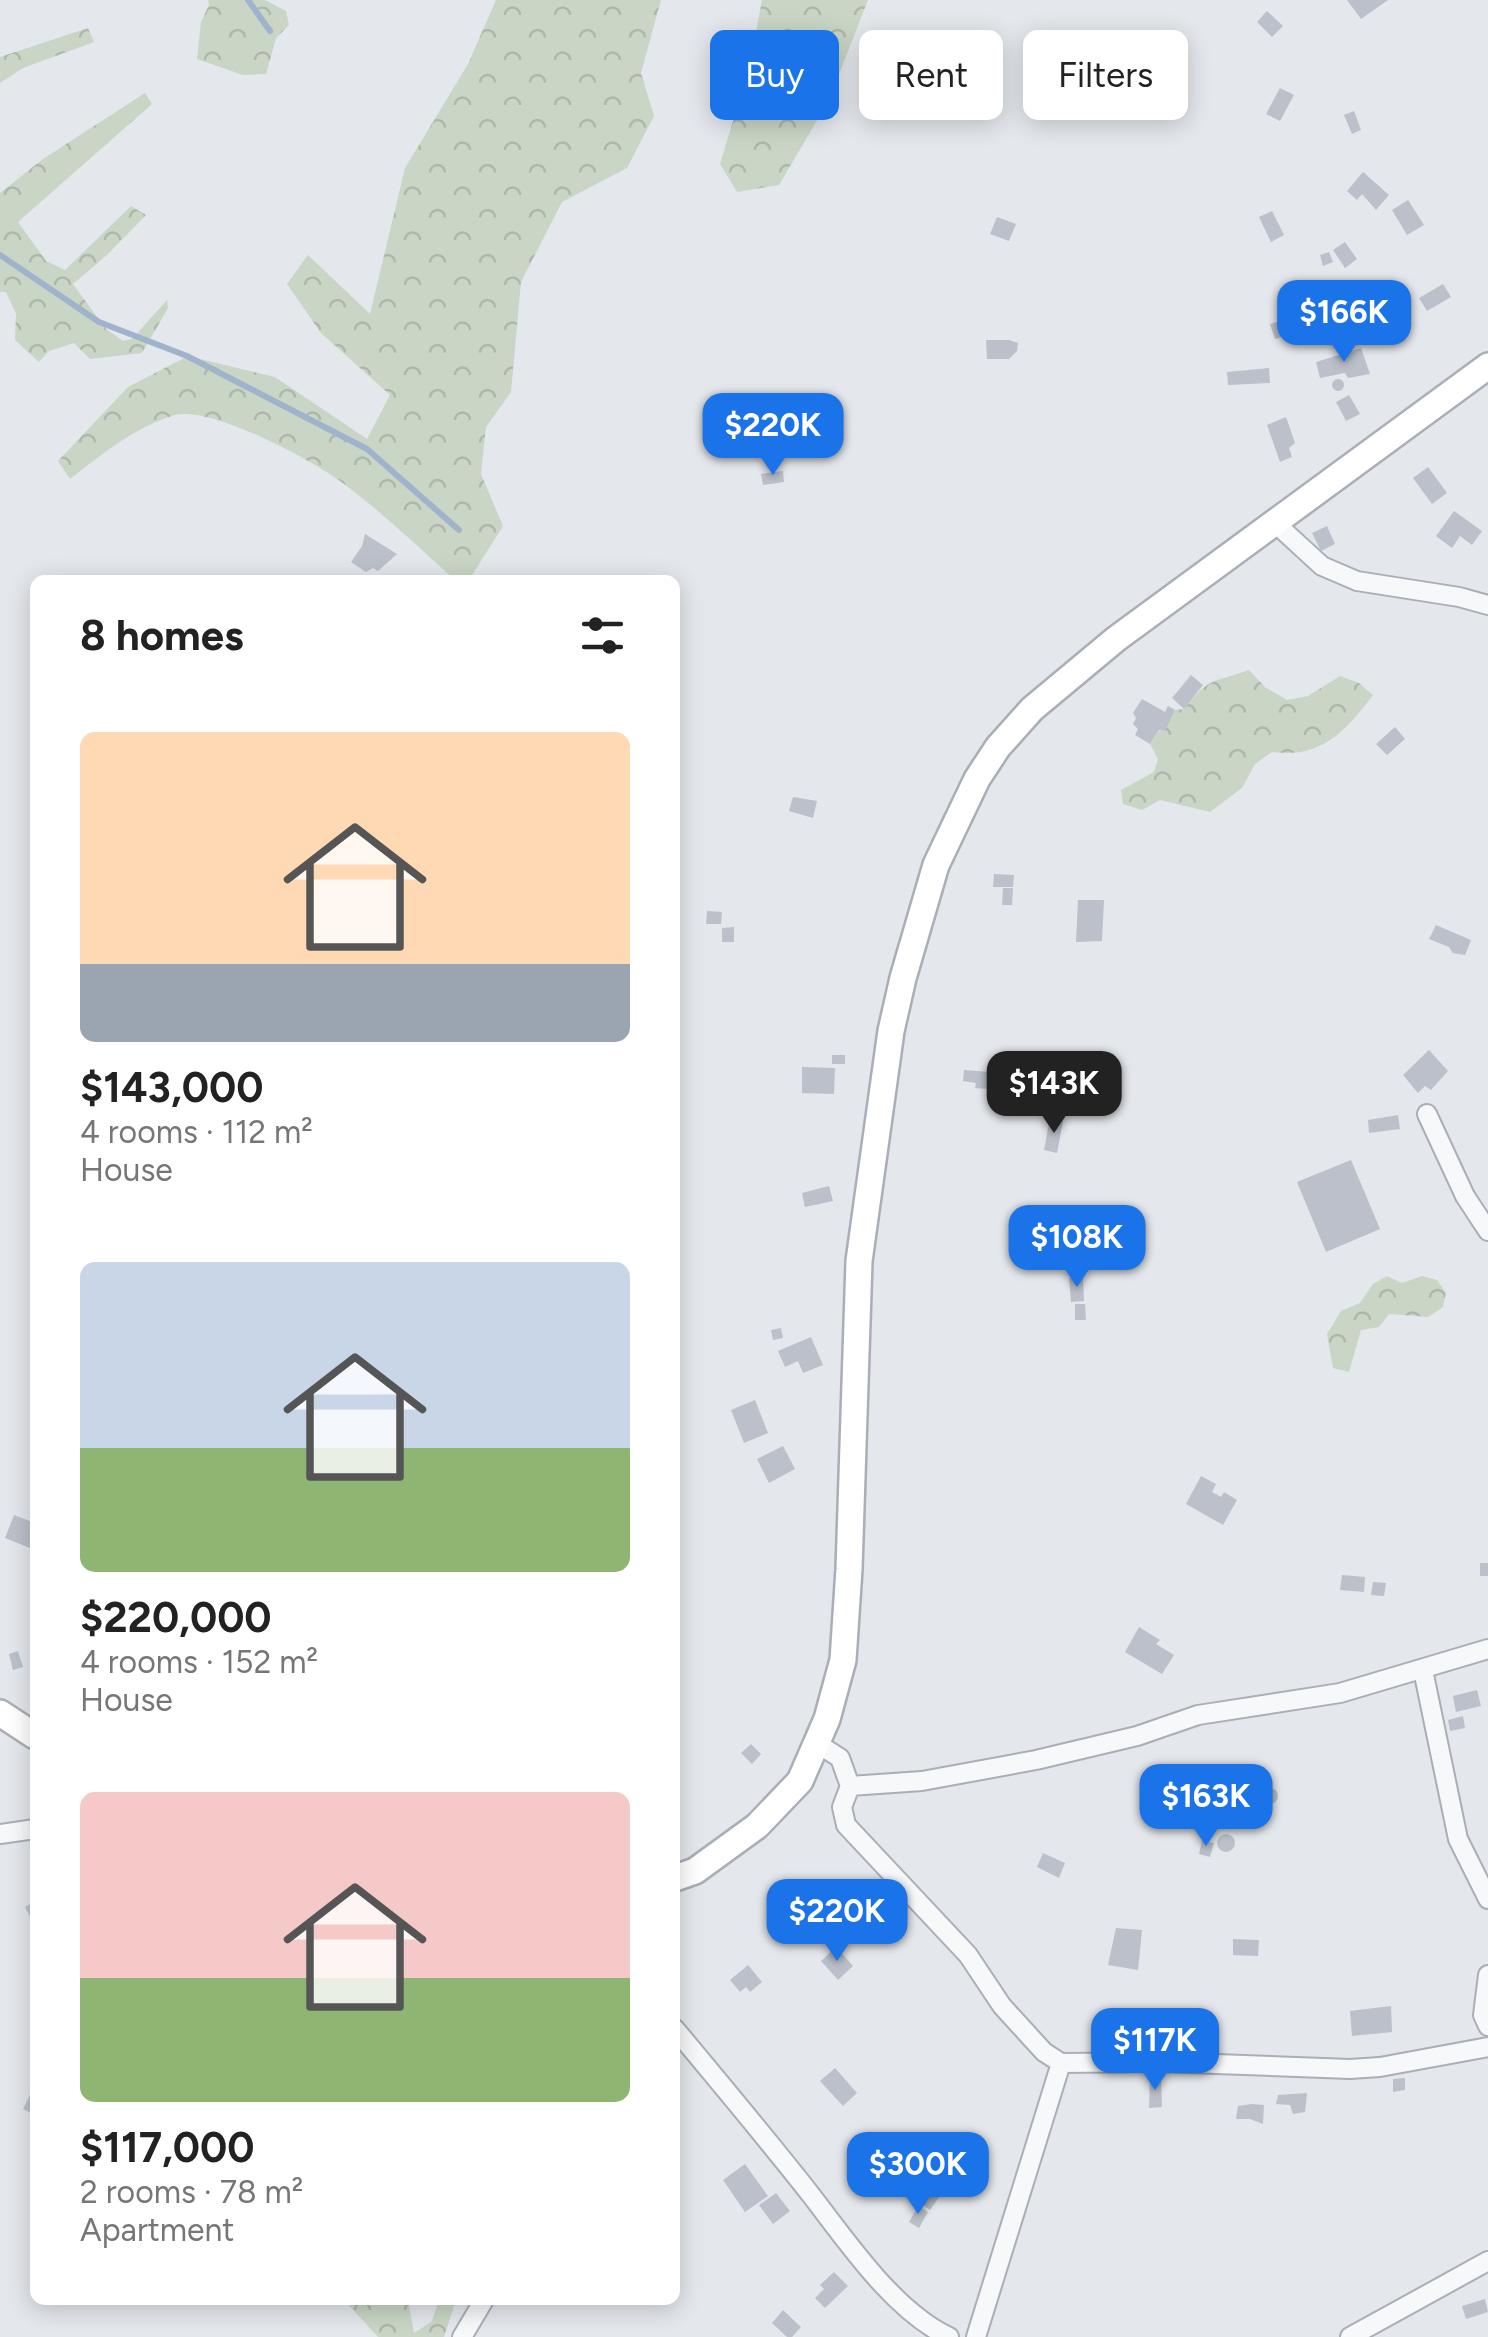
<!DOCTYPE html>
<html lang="en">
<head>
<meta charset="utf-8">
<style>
  :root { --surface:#fff; --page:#f6f6f6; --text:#222; --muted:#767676; --accent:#1a73e8 }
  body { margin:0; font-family:Figtree,sans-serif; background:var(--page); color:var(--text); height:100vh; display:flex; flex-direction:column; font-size:38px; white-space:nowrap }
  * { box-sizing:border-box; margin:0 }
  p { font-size:32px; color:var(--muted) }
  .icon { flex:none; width:55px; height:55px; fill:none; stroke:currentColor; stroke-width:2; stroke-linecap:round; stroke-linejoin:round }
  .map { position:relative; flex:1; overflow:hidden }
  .sheet { position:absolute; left:30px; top:575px; width:650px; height:1730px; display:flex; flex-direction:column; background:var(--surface); border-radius:15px; box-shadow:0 5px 25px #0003 }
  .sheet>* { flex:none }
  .guide { position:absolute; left:710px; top:30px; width:628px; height:90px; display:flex; gap:20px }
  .price { position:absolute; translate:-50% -85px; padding:0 22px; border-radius:20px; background:var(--accent); color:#fff; font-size:32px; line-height:65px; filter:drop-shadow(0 2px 5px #0008) }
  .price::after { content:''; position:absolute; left:50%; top:60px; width:30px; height:22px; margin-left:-15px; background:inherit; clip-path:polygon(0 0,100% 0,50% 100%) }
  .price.current { background:#222; color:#fff }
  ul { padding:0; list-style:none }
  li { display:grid; align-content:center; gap:20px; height:530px; padding:0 50px }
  li span { display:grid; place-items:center; height:310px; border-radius:15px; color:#555 }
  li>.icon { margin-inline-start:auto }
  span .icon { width:180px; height:180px; fill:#fffc; stroke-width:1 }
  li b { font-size:42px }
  h2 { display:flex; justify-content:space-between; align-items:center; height:120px; padding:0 50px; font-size:42px }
  .pill { padding:0 35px; border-radius:15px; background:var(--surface); box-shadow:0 5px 25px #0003; font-size:35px; line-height:90px }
  .pill.current { background:var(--accent); color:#fff }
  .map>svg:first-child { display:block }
</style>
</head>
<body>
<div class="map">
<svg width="1488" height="2337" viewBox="0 0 1488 2337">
  <defs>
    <pattern id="forest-crowns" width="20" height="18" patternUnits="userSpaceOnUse" patternTransform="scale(2.5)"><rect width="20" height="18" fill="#c9d6c5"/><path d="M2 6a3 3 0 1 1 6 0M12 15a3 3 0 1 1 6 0" fill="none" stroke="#adb8ab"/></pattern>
  </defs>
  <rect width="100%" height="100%" fill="#e4e7ec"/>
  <path fill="url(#forest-crowns)" d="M 208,0 L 265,0 L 286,11 L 289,25 L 276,38 L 266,74 L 243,75 L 197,59 L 201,22 L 209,5 Z
    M 496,0 L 661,0 L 641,73 L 654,116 L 627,168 L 562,202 L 521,282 L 511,392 L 486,427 L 481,474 L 503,526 L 469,580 L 455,580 C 419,548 383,513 344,484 C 314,461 212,406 175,415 C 136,426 101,455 70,479 L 58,461 L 128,387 L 188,356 L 275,377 L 367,439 L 390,395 L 321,333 L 287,284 L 308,255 L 370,314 L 405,168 L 468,64 Z
    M 762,0 L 868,0 L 829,100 L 779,185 L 737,192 L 720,164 L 750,64 Z
    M 88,28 L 94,42 L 23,68 L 0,83 L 0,57 Z
    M 145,93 L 152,104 L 18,222 L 46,261 L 65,270 L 131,206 L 146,215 L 108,254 L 73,284 L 106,329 L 123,341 L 132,339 L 167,300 L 168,308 L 142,353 L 90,359 L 74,343 L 49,351 L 39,362 L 15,340 L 16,314 L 6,292 L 0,292 L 0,193 L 43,159 Z
    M 1249,670 L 1265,687 L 1287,700 L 1308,696 L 1340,676 L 1359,683 L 1373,695 C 1346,731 1321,759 1272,752 L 1255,764 L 1242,788 L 1210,812 L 1160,800 L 1142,810 L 1123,804 L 1121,790 L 1154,772 L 1158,759 L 1150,744 L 1159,731 L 1165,730 L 1175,710 L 1184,709 C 1210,676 1213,683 1249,670 Z
    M 1387,1276 L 1402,1283 L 1422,1276 L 1437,1280 L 1446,1293 L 1443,1307 L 1428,1317 L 1389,1314 L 1379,1327 L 1361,1330 L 1349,1372 L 1333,1368 L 1327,1334 L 1341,1311 L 1360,1303 L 1373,1284 Z
    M 344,2300 L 385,2303 L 408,2300 L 414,2333 L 432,2321 L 439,2300 L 456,2300 L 444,2337 L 378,2337 Z"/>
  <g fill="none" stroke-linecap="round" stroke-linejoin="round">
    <path stroke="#9fb4cc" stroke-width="6" d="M 248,0 L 270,31
      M 0,255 L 99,322 L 187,356 L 367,449 L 459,530"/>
  </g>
  <path fill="#bbc0ca" d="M 1347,0 L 1388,0 L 1361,19 Z
    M 1267,11 L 1283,26 L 1272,37 L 1257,22 Z
    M 1280,88 L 1294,95 L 1280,121 L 1266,114 Z
    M 1354,111 L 1361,130 L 1352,134 L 1344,115 Z
    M 1363,172 L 1389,195 L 1376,210 L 1362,194 L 1357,200 L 1347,191 Z
    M 1408,200 L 1424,225 L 1407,235 L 1392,210 Z
    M 1272,211 L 1284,235 L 1271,242 L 1259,217 Z
    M 997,217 L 1016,224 L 1009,241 L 990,234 Z
    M 1345,242 L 1357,259 L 1345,268 L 1333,250 Z
    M 1329,252 L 1333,262 L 1323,266 L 1320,255 Z
    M 1443,284 L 1451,297 L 1427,311 L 1419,298 Z
    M 1348,299 L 1352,314 L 1328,320 L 1324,305 Z
    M 1283,320 L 1288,335 L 1275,339 L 1270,324 Z
    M 986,340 L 1009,340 L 1018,343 L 1017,351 L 1009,359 L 987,359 Z
    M 1361,348 L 1370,374 L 1348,378 L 1345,373 L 1320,378 L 1316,362 Z
    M 1269,368 L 1270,383 L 1228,385 L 1227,372 Z
    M1332 385a6 6 0 1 1 12 0a6 6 0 1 1-12 0Z
    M 1349,395 L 1360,414 L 1346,421 L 1336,402 Z
    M 1286,417 L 1295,443 L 1289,448 L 1292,457 L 1280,462 L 1267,425 Z
    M 766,427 L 769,451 L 746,453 L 744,429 Z
    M 1428,467 L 1447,493 L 1432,504 L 1413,478 Z
    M 783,471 L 784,482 L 763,485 L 761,474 Z
    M 1454,511 L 1482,531 L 1472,545 L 1460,536 L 1452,548 L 1436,536 Z
    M 1327,526 L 1335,544 L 1321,551 L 1312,533 Z
    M 365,534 L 397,554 L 378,571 L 373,568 L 366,572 L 351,562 L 362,546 Z
    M 1191,675 L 1203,685 L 1184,709 L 1172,698 Z
    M 1142,699 L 1165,712 L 1168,706 L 1175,710 L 1165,731 L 1159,730 L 1150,744 L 1135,735 L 1138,729 L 1133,724 L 1136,718 L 1133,713 Z
    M 1395,727 L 1405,739 L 1387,755 L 1376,744 Z
    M 793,797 L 817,801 L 813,818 L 789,811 Z
    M 994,874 L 1014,875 L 1013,887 L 993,887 Z
    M 1003,888 L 1013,888 L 1012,905 L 1002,905 Z
    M 1078,900 L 1104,900 L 1102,941 L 1076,942 Z
    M 707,911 L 722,912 L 721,924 L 706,924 Z
    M 1436,925 L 1471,940 L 1465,955 L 1453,953 L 1449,947 L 1429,939 Z
    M 734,927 L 734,942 L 722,942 L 722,928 Z
    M 1429,1050 L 1448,1071 L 1431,1090 L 1425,1086 L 1418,1093 L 1403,1075 Z
    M 832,1055 L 845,1055 L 845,1064 L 832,1064 Z
    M 802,1067 L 835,1068 L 834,1094 L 802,1093 Z
    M 964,1070 L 990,1072 L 988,1089 L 975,1088 L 976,1083 L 963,1081 Z
    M 1398,1115 L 1400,1129 L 1369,1133 L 1368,1120 Z
    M 1050,1118 L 1063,1121 L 1057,1153 L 1044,1150 Z
    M 1351,1160 L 1380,1229 L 1326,1252 L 1297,1182 Z
    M 829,1186 L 833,1201 L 805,1207 L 802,1193 Z
    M 1069,1278 L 1083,1278 L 1084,1301 L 1071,1302 Z
    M 1075,1304 L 1085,1304 L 1086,1320 L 1075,1320 Z
    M 781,1328 L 783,1338 L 773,1340 L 771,1330 Z
    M 811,1337 L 823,1365 L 803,1373 L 798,1361 L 785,1367 L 778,1351 Z
    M 755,1400 L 768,1433 L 744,1443 L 731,1410 Z
    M 783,1446 L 795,1469 L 769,1483 L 757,1459 Z
    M 1201,1476 L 1216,1484 L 1212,1492 L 1221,1497 L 1224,1492 L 1237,1500 L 1223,1525 L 1186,1504 Z
    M 14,1515 L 35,1523 L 35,1550 L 5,1538 Z
    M 1480,1563 L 1488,1563 L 1488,1576 L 1480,1576 Z
    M 1342,1575 L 1365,1577 L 1364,1592 L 1340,1590 Z
    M 1373,1582 L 1386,1583 L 1384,1596 L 1371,1595 Z
    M 1139,1627 L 1160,1640 L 1156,1644 L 1174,1655 L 1162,1674 L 1125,1652 Z
    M 18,1651 L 23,1667 L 13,1670 L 9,1654 Z
    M 1477,1690 L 1481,1706 L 1456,1712 L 1453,1696 Z
    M 1463,1716 L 1465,1728 L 1450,1731 L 1448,1720 Z
    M 751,1744 L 761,1754 L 752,1764 L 741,1753 Z
    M 1199,1771 L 1225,1774 L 1223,1785 L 1198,1782 Z
    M1262 1796a8 8 0 1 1 16 0a8 8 0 1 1-16 0Z
    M1217 1843a9 9 0 1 1 18 0a9 9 0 1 1-18 0Z
    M 1202,1841 L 1214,1843 L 1210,1857 L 1199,1854 Z
    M 1043,1853 L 1065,1863 L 1059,1878 L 1037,1867 Z
    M 35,1901 L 35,1926 L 25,1907 Z
    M 1116,1928 L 1142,1930 L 1138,1970 L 1108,1965 Z
    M 1233,1939 L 1259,1940 L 1258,1956 L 1233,1955 Z
    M 836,1947 L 853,1966 L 838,1980 L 821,1961 Z
    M 748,1965 L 762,1982 L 750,1992 L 746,1987 L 740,1992 L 730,1980 Z
    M 1391,2006 L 1392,2032 L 1352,2036 L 1350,2011 Z
    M 835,2068 L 857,2093 L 843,2106 L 820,2081 Z
    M 1150,2078 L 1161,2079 L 1162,2107 L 1149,2108 Z
    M 1405,2078 L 1405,2090 L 1393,2092 L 1393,2079 Z
    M 1307,2093 L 1305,2112 L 1293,2114 L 1290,2105 L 1276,2104 L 1278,2095 Z
    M 30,2095 L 35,2097 L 35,2115 L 23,2109 Z
    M 1252,2104 L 1264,2105 L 1263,2124 L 1250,2119 L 1236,2119 L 1238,2106 Z
    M 903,2134 L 931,2154 L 926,2161 L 930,2164 L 920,2178 L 912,2172 L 915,2168 L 890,2150 Z
    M 745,2164 L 768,2196 L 745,2212 L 723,2180 Z
    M 933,2187 L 942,2193 L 930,2210 L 921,2204 Z
    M 776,2193 L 790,2211 L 773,2224 L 759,2205 Z
    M 918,2206 L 928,2212 L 919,2228 L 909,2222 Z
    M 834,2272 L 848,2286 L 825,2308 L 815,2298 L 824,2289 L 820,2285 Z
    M 1485,2299 L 1488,2312 L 1466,2319 L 1462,2306 Z
    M 783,2310 L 801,2327 L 792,2337 L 787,2337 L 772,2323 Z"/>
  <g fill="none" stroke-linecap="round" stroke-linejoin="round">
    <defs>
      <path id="street" d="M 1274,522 L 1322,566 L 1357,581 L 1459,597 L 1488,605
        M 1427,1114 L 1465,1196 L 1488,1231
        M 1423,1670 L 1458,1839 L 1488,1899
        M 818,1744 L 840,1758 L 850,1786 L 922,1781 L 1036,1760 L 1137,1736 L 1198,1715 L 1340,1693 L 1488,1649
        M 850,1786 L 842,1807 L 846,1825 L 968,1955 L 1002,2006 L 1044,2052 L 1061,2063 L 1161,2062 L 1350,2069 L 1380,2067 L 1488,2047
        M 0,1834 L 35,1829
        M 1488,1975 L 1483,2015 L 1488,2026
        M 675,2029 C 721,2084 767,2139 811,2195 C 848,2243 894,2311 949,2337
        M 462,2337 L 484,2300
        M 976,2337 L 1061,2063
        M 1350,2337 L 1488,2261"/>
      <path id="secondary" d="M 0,1713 L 35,1736
        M 675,1878 L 695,1871 L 757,1826 L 800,1781 L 827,1719 L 843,1660 L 849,1569 L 859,1261 L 891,1031 L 903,978 L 936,865 L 977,779 L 998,747 L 1032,709 L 1116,639 L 1488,366"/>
    </defs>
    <use href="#street" stroke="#a9aeb7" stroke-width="22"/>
    <use href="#secondary" stroke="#a9aeb7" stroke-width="30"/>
    <use href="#street" stroke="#f7f8fa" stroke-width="18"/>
    <use href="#secondary" stroke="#fff" stroke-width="25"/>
  </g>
</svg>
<b class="price" style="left:1344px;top:365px">$166K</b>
<b class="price" style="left:773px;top:478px">$220K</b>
<b class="price current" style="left:1054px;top:1136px">$143K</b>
<b class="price" style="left:1077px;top:1290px">$108K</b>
<b class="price" style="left:1206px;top:1849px">$163K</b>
<b class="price" style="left:837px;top:1964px">$220K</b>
<b class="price" style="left:1155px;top:2093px">$117K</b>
<b class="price" style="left:918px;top:2217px">$300K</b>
<div class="guide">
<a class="pill current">Buy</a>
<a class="pill">Rent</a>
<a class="pill">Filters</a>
</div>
<section class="sheet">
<h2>8 homes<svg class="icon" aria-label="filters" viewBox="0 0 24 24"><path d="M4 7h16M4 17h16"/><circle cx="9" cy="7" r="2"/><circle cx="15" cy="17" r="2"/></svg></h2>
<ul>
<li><span style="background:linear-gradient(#ffd9b3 75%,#9aa5b1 0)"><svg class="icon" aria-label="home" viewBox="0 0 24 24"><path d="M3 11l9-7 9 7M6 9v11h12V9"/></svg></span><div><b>$143,000</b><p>4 rooms · 112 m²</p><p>House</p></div></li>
<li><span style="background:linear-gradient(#c9d6e8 60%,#8fb573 0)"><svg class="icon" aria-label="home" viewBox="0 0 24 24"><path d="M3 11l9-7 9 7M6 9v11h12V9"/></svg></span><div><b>$220,000</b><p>4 rooms · 152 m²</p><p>House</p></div></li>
<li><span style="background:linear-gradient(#f6c9c9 60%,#8fb573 0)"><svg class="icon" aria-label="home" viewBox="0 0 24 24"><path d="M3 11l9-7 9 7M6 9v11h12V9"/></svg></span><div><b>$117,000</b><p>2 rooms · 78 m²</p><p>Apartment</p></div></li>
</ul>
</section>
</div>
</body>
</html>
